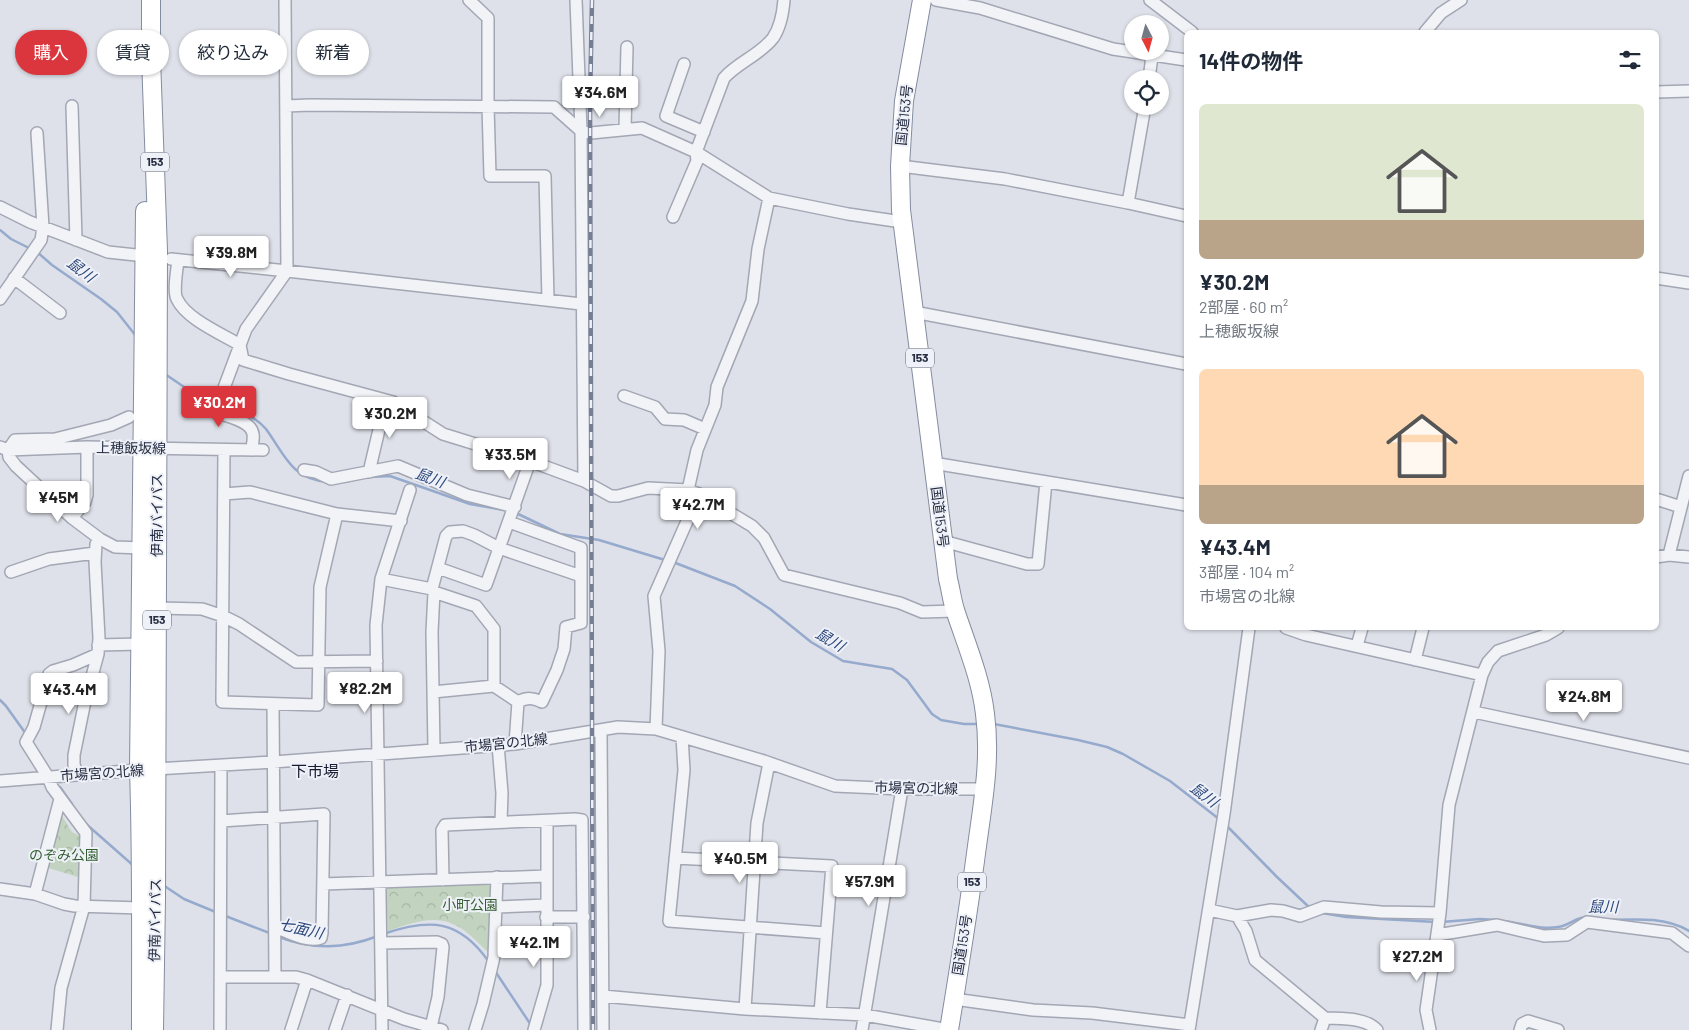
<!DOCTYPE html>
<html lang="ja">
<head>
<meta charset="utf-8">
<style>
  :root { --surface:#fff; --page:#f6f6f7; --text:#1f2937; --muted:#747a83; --accent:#db363d }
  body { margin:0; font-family:Barlow,"Noto Sans JP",sans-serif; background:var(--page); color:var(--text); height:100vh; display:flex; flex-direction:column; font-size:19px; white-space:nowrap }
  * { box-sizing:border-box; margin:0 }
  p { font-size:16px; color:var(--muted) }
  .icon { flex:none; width:28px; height:28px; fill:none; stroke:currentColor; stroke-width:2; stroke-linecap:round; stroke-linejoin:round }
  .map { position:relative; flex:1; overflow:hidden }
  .drawer { position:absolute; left:1184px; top:30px; width:475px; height:600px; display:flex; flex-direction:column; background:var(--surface); border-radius:8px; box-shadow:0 1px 4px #0004 }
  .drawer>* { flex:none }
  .hud { position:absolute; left:15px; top:30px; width:475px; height:45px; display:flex; gap:10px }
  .needle { width:32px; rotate:174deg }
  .buttons { position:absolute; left:1124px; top:15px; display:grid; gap:10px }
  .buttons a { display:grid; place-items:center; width:45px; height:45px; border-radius:50%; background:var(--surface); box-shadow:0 1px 4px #0004; font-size:25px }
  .price { position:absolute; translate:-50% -42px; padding:0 11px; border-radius:5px; background:#fff; color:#222; font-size:16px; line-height:32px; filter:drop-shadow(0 1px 2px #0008) }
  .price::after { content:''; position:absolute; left:50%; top:30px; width:15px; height:11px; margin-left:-8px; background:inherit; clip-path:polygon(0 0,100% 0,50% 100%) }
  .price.active { background:var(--accent); color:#fff }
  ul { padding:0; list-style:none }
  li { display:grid; align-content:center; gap:10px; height:265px; padding:0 15px }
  li span { display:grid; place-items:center; height:155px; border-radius:8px; color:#555 }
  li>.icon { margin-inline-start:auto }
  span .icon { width:90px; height:90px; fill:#fffc; stroke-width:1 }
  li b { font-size:21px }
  h2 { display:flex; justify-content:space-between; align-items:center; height:60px; padding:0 15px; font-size:21px }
  .chip { padding:0 18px; border-radius:22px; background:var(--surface); box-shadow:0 1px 4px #0004; font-size:18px; line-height:45px }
  .chip.active { background:var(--accent); color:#fff }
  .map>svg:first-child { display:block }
</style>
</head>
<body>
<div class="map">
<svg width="1689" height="1030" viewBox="0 0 1689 1030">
  <defs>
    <pattern id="forest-crowns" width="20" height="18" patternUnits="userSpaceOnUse" patternTransform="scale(1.25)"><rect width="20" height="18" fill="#c2d4bf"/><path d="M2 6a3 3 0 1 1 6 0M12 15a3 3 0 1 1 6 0" fill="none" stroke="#a7b6a5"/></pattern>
  </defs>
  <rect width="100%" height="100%" fill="#dee1e9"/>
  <path fill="url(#forest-crowns)" d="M 60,813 L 72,832 L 80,836 L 78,877 L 45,867 Z
    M 491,880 L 494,884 L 491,955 C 480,945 468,931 455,925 C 434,914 409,924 388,931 L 386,887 Z"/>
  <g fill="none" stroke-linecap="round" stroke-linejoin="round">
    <path stroke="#95aacd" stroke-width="2.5" d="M 0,230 L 11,239 L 31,249
      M 36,251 L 52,265 L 101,299 L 117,312 L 136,336
      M 165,374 L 190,391 L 215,402
      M 222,404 C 238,409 255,416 266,429 C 285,455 291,479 328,482
      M 370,477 L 390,476 L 470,504 L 504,510
      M 345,482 L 357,479
      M 514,512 L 560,534 L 599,540 L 665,560
      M 673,562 L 735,586 L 770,609 L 811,642 L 843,661 L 892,669 L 907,680 L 932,714 L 941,720 L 964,724 L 981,724
      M 0,700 L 6,706 L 26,734
      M 994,724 L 1078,740 L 1107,747 L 1123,754 L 1170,781 L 1219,819
      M 60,787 L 72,804
      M 85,823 L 135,867
      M 1227,826 L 1277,877 L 1310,908
      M 163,885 L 184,899 L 218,913
      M 1322,913 L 1346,917 L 1436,922
      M 223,915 L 272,934
      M 1610,920 C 1637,919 1666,917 1689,931
      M 1503,921 C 1521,923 1540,930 1558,927 C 1569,926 1577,916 1588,917
      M 1441,922 L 1480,919 L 1496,920
      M 383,934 C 430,918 459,919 489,962
      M 279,937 C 313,950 344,949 378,936
      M 495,971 L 531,1025"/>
    <defs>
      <path id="minor" d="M 469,0 L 488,18 L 488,106 L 490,176 L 545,176 L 548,300
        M 576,0 L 581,131 L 584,481
        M 936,0 L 980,8 L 1113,49 L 1186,60
        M 1150,0 L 1192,32
        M 1425,32 L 1441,13 L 1461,0
        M 684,64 L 666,116 L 704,132
        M 1149,79 L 1152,56
        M 1656,92 L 1689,91
        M 72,106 L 76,240
        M 286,106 L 310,105 L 554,107 L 581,131 L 591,133 L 642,128 L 696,152 L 769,198 L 848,214 L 902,222
        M 625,129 L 627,47
        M 900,166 L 1005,179 L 1128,203 L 1186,216
        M 1128,203 L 1145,106
        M 0,207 L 30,222 L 108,252 L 136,255
        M 673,217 L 697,161 L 696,152 L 724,78 C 738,62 760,55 773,38 C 780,28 783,12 784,0
        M 171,259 L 287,271 L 285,0
        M 178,260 C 177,269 173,292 177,299 C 186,319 222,334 240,345 L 243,360 L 289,374 L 393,402 L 443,434 L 530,461 L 584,481 L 611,496 L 618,496 L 648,488 L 688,490 L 699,494 L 752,526 L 764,538 L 784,575 L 900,603 L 922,612 L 955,611
        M 14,278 L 60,313
        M 1656,278 L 1689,283
        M 0,299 L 41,240 L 43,227 L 37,133
        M 914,312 L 1186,364
        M 624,396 L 655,407 L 665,419 L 684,420 L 705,429
        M 129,417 L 111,425 L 55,439 L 15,440 L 8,450 L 9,457 L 16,466 L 72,518 L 100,539 L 115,547 L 143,548
        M 0,447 L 8,450 L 87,447 L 263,450
        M 224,450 L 222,702 L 318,705 L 320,587 L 337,514
        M 252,450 C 252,445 254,439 253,434 C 251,420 225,416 215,412 L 246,329 L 287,271 L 581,304
        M 933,465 L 939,464 L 1186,505
        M 304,470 L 316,472 L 331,479 L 398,466 L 467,495 L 515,507
        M 369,472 L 386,400
        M 688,490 L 697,450 L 715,405 L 717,387 L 752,301 L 758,249 L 769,198
        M 224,494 L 250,492 L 337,514 L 401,521
        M 1656,499 L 1681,507
        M 72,518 L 85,502 L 87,495 L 87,447
        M 509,522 L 581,548 L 581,576
        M 943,541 L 1027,564 L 1038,564 L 1046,482
        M 1669,555 L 1689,476
        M 1656,557 L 1669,555 L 1689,557
        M 438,568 L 486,585 L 530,461
        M 11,572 L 49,559 L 95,553
        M 381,579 L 432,589
        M 157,608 L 202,609 L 223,616 L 239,624 L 296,662 L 377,661
        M 1286,628 L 1306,635 L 1482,675
        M 98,645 L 141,644
        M 1357,646 L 1362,628
        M 1415,660 L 1423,628
        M 494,686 L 518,702
        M 433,692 L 494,686 L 494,629 L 476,606 L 434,592
        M 273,705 L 275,977
        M 1474,712 L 1689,758
        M 656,729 L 659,651 L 654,596 L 699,494
        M 601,730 L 603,1030
        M 682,737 L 684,770 L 669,921 L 826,933
        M 498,745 L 502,793 L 501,822
        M 434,749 L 432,632 L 434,592 L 432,589 L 446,536 L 450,532 L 463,531 L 474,535 L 499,548 L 581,576 L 581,623 L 566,627 L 564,649 L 557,670 L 542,702 C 533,698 527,697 518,702 L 515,744
        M 78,774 L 74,765 L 74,755 L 84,706 L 98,654 L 99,638 L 95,562 L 96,544 L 100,539
        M 0,781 L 139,770 L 273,762 L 515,744 L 618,727 L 656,729 L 764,761 L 835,786 L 902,789 L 985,789
        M 221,821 L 324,814 L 322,933 L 321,938 C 307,943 288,932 275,927
        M 675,858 L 832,866 L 820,1013
        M 443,880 L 442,830 L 445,825 L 575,819 L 582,820 L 584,1030
        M 323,884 L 547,876
        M 0,889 L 35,894 L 64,904 L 75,906 L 141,908
        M 35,894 L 60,799
        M 497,907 L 547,905
        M 1209,910 L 1237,916 L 1271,910 L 1283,911 L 1300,916 L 1324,907 L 1381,912 L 1440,913
        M 1237,916 L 1246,931 L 1255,960 L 1325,1018
        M 546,917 L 584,917
        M 1437,935 L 1497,925 L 1544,936 L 1567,935 L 1587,922 L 1672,933 L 1689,946
        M 381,943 L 437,942 L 442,944 L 443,947 L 438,997 L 431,1027
        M 220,977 L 296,977 L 307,980 L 404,1019 L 442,1030
        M 603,996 L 745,1009 L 865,1015 L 949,1030
        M 954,999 L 1033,1010 L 1092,1013 L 1190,1025
        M 745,1009 L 757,823 L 769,763
        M 57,1030 L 61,988 L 84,906 L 86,833 L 52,787 L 48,777 L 26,742 L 34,727 L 49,674 L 53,671 L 73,665 L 98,654
        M 220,1030 L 221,766
        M 291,1030 L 307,980
        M 335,1030 L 347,995
        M 382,1030 L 376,625 L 381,579 L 410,490
        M 475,1030 L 483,1004 L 494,957 L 497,877
        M 534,1030 L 547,985 L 547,821
        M 862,1030 L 902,789
        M 1189,1030 L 1224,814 L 1249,628
        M 1321,1030 L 1325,1018 C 1342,1019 1365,1017 1377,1030
        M 1430,1030 L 1426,1010 L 1440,913 L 1449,805 L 1482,675 L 1488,662 L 1498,651 L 1546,635 L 1558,628
        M 1520,1030 L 1522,1024 L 1528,1021 L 1558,1030"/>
      <path id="highway" d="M 151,0 L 151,58 L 158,251 L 156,898 L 154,1030
        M 922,0 L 904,101 L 900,166 L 901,210 L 948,579 C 951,590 952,602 956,613 C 967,646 981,679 985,714 C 991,759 983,802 977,846 C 969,908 959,969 949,1030
        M 141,1030 C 141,943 142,856 139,770 L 145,211"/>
    </defs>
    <use href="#minor" stroke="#a3a7b4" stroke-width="14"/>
    <use href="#highway" stroke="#848ca1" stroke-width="20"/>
    <use href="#minor" stroke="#f1f3f7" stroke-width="11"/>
    <use href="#highway" stroke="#fff" stroke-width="18"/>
    <defs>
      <path id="rail" d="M 592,0 L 590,103 L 593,1030"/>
    </defs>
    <use href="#rail" stroke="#767e94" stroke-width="4.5"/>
    <use href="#rail" stroke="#eef1f7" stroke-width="2.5" stroke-dasharray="8" stroke-linecap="butt"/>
  </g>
  <g text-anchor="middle" stroke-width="4" stroke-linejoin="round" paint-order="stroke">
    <g fill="#eef1f7" stroke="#626878" stroke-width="1">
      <rect x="141" y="152.5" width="28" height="19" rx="4"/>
      <rect x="906" y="348.5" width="28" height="19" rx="4"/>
      <rect x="143" y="610.5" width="28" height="19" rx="4"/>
      <rect x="958" y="872.5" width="28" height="19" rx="4"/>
    </g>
    <g font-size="12" font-weight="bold" fill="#262d42">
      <text x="155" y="166">153</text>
      <text x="920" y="362">153</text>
      <text x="157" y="624">153</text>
      <text x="972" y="886">153</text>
    </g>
    <g font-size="14" fill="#262d42" stroke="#eef1f7">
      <text transform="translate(904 115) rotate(-84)" y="5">国道153号</text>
      <text transform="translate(131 448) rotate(1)" y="5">上穂飯坂線</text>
      <text transform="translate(157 515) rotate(-90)" y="5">伊南バイパス</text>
      <text transform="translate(940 517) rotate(83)" y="5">国道153号</text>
      <text transform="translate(506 743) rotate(-6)" y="5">市場宮の北線</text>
      <text transform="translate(102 773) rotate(-4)" y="5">市場宮の北線</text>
      <text transform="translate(916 788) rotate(1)" y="5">市場宮の北線</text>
      <text transform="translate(155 920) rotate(-89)" y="5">伊南バイパス</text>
      <text transform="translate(962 945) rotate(-81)" y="5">国道153号</text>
    </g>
    <g font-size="14" fill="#355f32" stroke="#eef1f7">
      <text x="64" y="860">のぞみ公園</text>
      <text x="470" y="910">小町公園</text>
    </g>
    <g font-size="15" font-style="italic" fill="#2c467a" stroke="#eef1f7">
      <text transform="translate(81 270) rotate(37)" y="5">鼠川</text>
      <text transform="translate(430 478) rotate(20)" y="5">鼠川</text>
      <text transform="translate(830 640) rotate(31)" y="5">鼠川</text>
      <text transform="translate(1204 795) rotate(37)" y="5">鼠川</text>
      <text transform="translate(1603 907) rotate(1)" y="5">鼠川</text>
      <text transform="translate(301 929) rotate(13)" y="5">七面川</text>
    </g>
    <g font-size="16" fill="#181e32" stroke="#eef1f7">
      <text x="315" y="777">下市場</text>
    </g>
  </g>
</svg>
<div class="buttons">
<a><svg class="needle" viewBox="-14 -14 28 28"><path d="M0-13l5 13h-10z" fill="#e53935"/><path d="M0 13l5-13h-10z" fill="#747a83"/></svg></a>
<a><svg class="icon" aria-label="locate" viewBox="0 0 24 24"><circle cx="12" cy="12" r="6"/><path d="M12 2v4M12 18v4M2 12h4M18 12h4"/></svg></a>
</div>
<b class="price" style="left:600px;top:118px">¥34.6M</b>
<b class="price" style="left:231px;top:278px">¥39.8M</b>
<b class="price active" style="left:219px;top:428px">¥30.2M</b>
<b class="price" style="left:390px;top:439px">¥30.2M</b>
<b class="price" style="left:510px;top:480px">¥33.5M</b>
<b class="price" style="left:58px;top:523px">¥45M</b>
<b class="price" style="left:698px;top:530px">¥42.7M</b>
<b class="price" style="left:365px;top:714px">¥82.2M</b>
<b class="price" style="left:69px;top:715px">¥43.4M</b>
<b class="price" style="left:1584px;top:722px">¥24.8M</b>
<b class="price" style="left:740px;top:884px">¥40.5M</b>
<b class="price" style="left:869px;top:907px">¥57.9M</b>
<b class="price" style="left:534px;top:968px">¥42.1M</b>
<b class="price" style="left:1417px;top:982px">¥27.2M</b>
<div class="hud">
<a class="chip active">購入</a>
<a class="chip">賃貸</a>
<a class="chip">絞り込み</a>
<a class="chip">新着</a>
</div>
<section class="drawer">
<h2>14件の物件<svg class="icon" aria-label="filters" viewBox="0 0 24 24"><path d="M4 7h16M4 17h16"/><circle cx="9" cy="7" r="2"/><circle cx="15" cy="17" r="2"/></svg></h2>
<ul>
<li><span style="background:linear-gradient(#dfe7d0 75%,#b9a48a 0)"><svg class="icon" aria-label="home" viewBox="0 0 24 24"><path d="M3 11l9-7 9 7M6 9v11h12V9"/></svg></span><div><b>¥30.2M</b><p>2部屋 · 60 m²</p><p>上穂飯坂線</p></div></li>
<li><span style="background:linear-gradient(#ffd9b3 75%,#b9a48a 0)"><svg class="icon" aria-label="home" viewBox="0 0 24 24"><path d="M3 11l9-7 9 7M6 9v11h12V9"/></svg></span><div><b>¥43.4M</b><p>3部屋 · 104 m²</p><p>市場宮の北線</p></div></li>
</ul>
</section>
</div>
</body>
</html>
